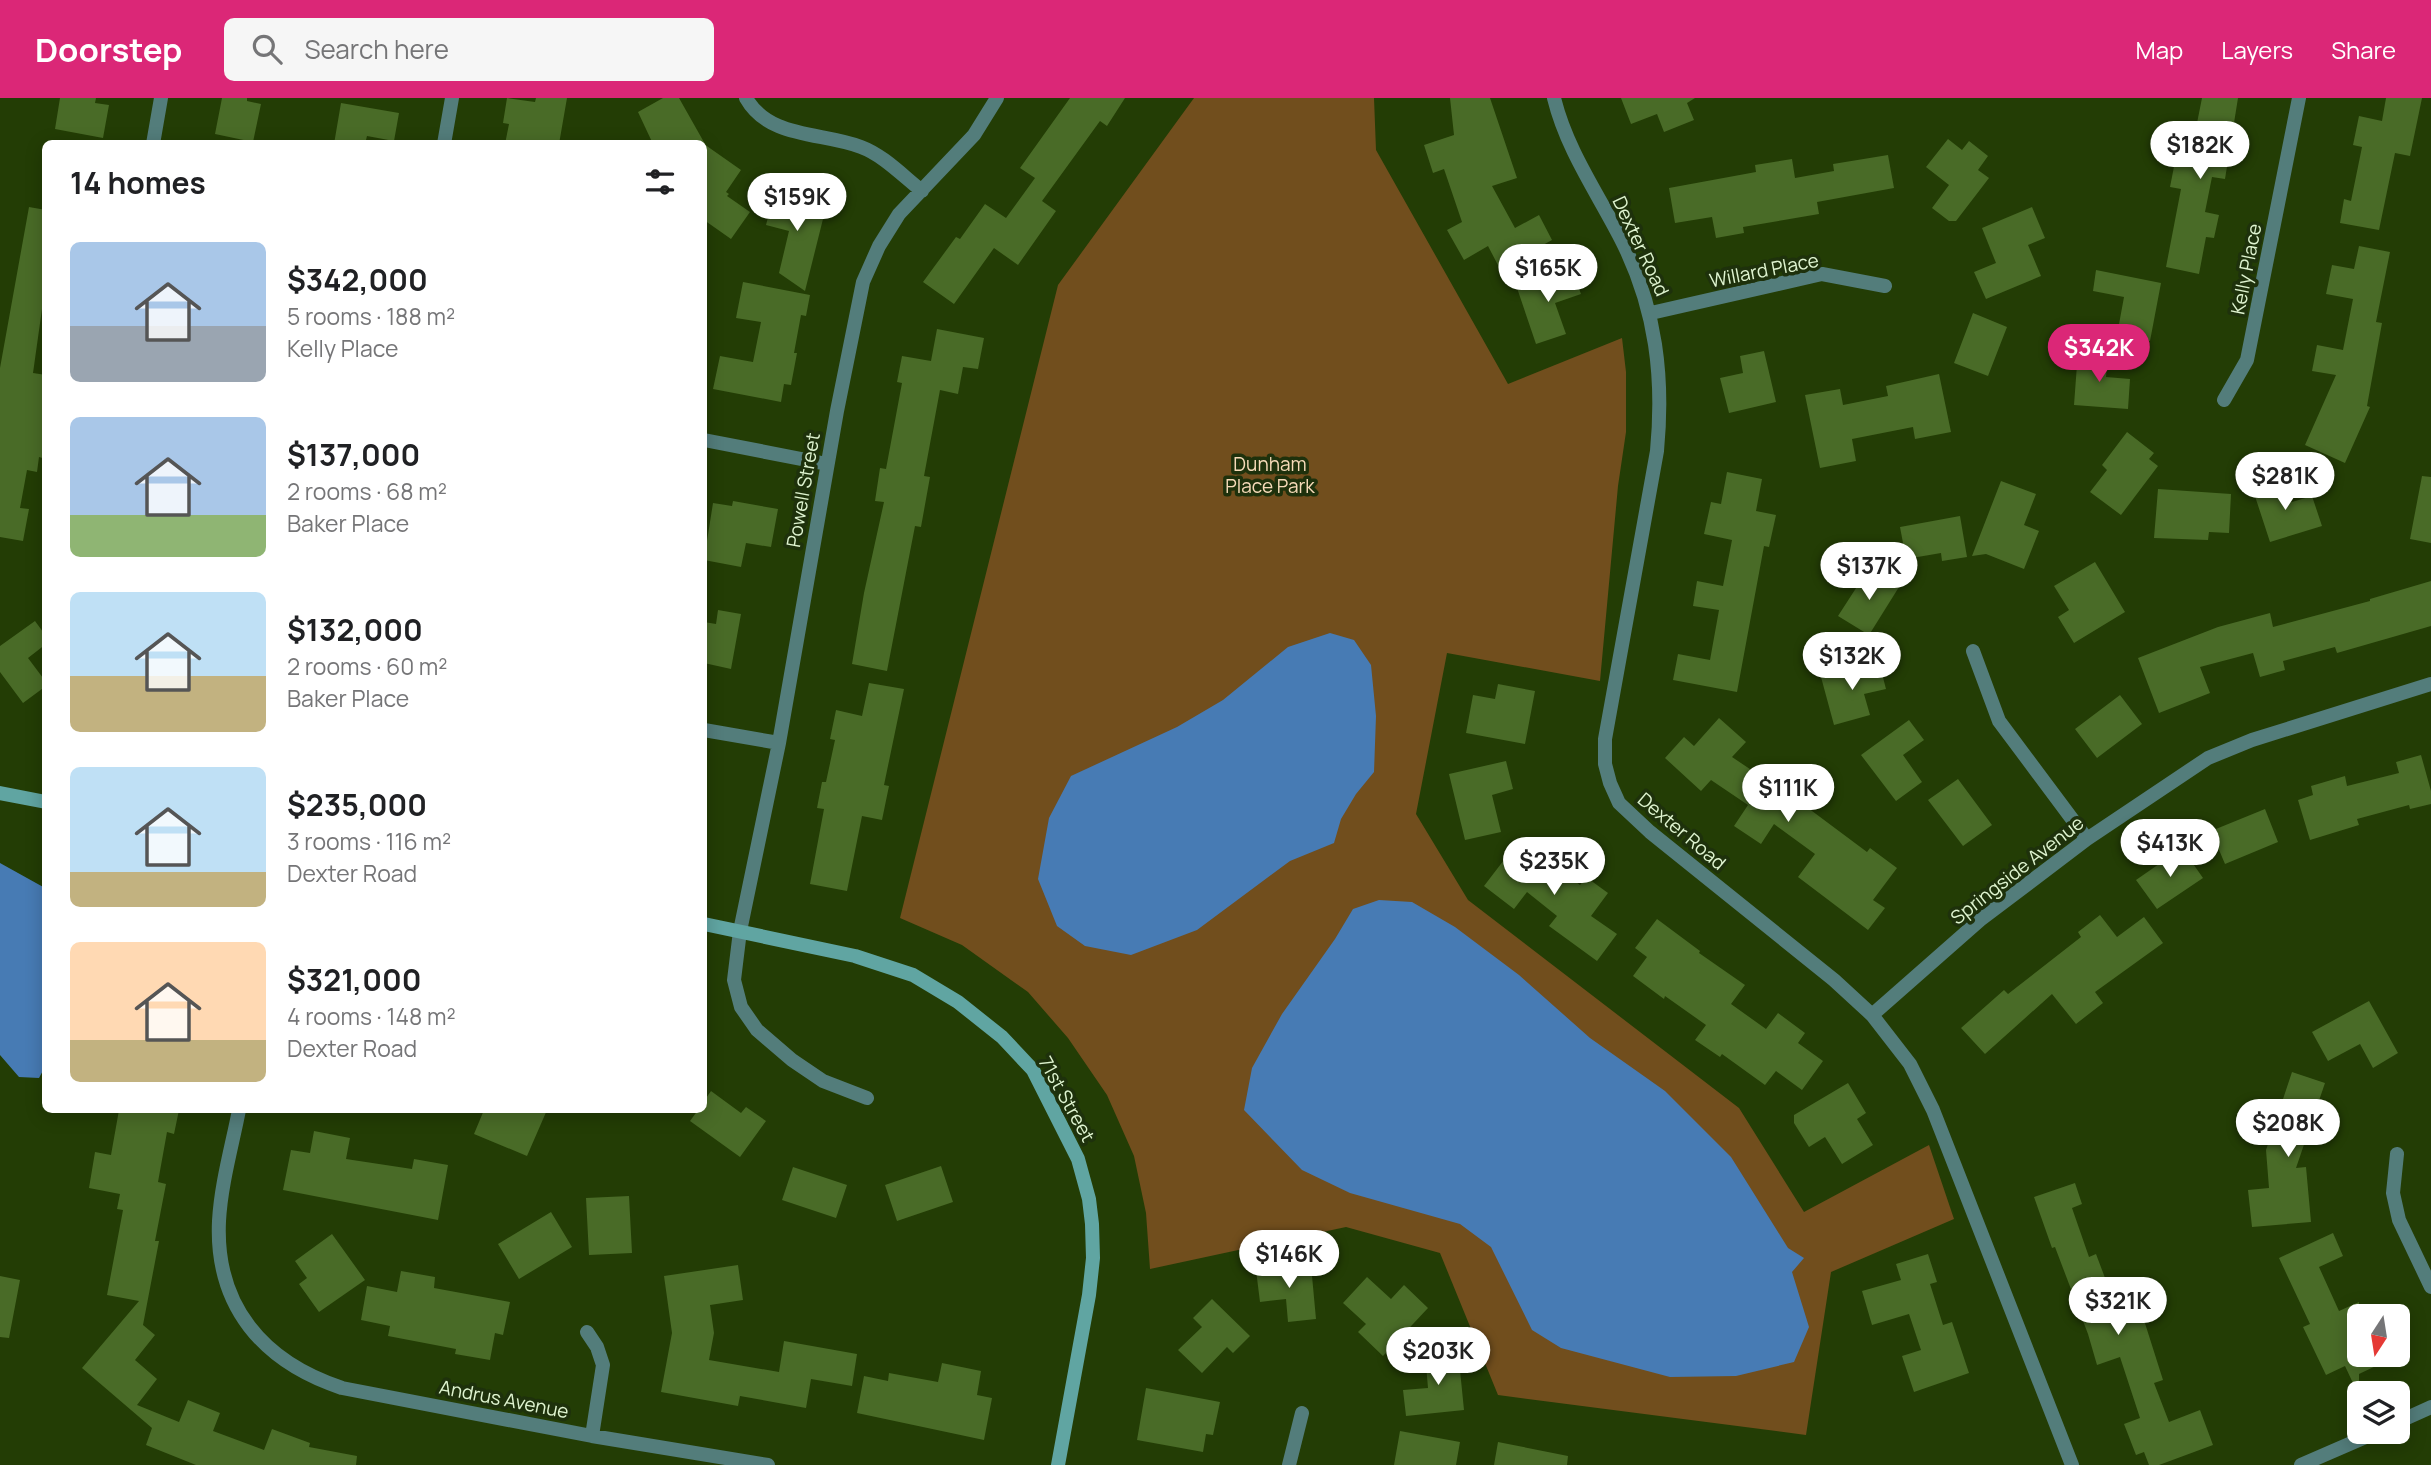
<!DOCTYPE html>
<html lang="en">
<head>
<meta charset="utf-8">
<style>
  :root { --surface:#fff; --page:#f6f6f6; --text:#202124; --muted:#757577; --accent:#db2777 }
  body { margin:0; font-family:Manrope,sans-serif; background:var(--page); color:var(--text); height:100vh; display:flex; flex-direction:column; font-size:26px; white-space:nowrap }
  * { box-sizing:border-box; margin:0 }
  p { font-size:23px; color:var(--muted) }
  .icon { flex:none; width:38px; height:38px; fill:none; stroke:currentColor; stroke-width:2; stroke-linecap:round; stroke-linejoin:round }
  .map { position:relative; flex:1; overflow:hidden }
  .panel { position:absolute; left:42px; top:42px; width:665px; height:973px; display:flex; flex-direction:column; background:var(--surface); border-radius:10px; box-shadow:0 4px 18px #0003 }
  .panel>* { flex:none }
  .needle { width:46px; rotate:192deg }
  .tools { position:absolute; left:2347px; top:1206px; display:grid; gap:14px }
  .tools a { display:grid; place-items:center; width:63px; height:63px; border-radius:10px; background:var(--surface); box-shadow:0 4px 18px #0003; font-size:35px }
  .price { position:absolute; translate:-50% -60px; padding:0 16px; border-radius:24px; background:#fff; color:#222; font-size:23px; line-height:46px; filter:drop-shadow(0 2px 4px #0008) }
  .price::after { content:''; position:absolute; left:50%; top:42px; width:21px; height:16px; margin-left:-10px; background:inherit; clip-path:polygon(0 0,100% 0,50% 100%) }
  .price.active { background:var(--accent); color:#fff }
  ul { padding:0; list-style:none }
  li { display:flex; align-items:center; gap:21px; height:175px; padding:0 28px }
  li span { display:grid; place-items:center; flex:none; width:196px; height:140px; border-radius:10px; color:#555 }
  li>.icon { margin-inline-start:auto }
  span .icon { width:84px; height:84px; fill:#fffc; stroke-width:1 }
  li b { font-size:30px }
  h2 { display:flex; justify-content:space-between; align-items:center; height:84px; padding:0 28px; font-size:30px }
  header { display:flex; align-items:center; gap:42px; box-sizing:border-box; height:98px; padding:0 35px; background:var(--accent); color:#fff }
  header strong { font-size:33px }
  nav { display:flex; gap:38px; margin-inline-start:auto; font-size:24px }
  .search { width:490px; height:63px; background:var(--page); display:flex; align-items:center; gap:18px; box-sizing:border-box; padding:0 24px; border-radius:10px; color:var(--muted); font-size:26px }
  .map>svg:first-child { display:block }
</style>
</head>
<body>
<header>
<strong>Doorstep</strong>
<div class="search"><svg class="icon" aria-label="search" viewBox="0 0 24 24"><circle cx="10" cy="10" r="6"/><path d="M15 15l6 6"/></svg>Search here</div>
<nav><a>Map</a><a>Layers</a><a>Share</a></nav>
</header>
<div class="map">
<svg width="2431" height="1367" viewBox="0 0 2431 1367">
  <rect width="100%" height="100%" fill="#233d05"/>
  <path fill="#714e1d" d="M 1194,0 L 1374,0 L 1376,52 L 1508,286 L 1622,240 L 1626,274 L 1626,334 L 1618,388 L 1600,583 L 1447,555 L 1416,716 L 1468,802 L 1739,1010 L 1804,1114 L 1929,1047 L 1954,1121 L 1831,1174 L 1806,1337 L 1498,1297 L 1440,1155 L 1346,1129 L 1150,1171 L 1146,1115 L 1134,1058 L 1107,997 L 1068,940 L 1028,894 L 962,847 L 900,820 L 1058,187 Z"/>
  <path fill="#477bb4" d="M 1330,535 L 1354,542 L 1371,567 L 1376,618 L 1374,674 L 1356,696 L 1341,721 L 1334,745 L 1290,763 L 1197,832 L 1131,857 L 1085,848 L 1057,828 L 1038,781 L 1049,720 L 1071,678 L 1177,629 L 1223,602 L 1288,549 Z
    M 0,765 L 45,790 L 46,967 L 39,980 L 19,979 L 0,957 Z
    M 1379,802 L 1412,804 L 1455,829 L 1519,877 L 1590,940 L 1665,993 L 1731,1059 L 1788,1150 L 1804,1160 L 1792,1174 L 1809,1229 L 1794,1264 L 1736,1278 L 1670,1279 L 1561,1250 L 1532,1232 L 1491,1149 L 1460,1126 L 1350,1095 L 1302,1072 L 1244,1012 L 1252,970 L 1282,916 L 1335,841 L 1353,811 Z"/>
  <path fill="#496b27" d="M 60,0 L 96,0 L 95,5 L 109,7 L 103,40 L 55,31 Z
    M 222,0 L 247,0 L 247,3 L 261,6 L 253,44 L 215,36 Z
    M 507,0 L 535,4 L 536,0 L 567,0 L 559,46 L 505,46 L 509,26 L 503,25 Z
    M 663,0 L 679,0 L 705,46 L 653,46 L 638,14 Z
    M 1070,0 L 1125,0 L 1107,28 L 1100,23 L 1042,103 L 1056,113 L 1018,167 L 994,150 L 954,206 L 923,184 L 956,139 L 960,141 L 985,106 L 1006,120 L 1035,80 L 1020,70 Z
    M 1450,0 L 1490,0 L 1517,80 L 1492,88 L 1515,130 L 1539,117 L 1552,142 L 1500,171 L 1488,148 L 1464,162 L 1447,132 L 1462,124 L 1444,71 L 1433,75 L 1424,47 L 1454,37 Z
    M 1621,0 L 1695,0 L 1687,5 L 1694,22 L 1664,34 L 1657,16 L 1631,26 Z
    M 2202,0 L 2238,0 L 2225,81 L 2212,79 L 2205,114 L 2219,117 L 2214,140 L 2206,139 L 2199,176 L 2166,169 L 2181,91 L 2170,89 L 2180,38 L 2194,40 Z
    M 2386,0 L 2422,0 L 2410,58 L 2395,55 L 2379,132 L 2340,125 L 2344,101 L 2351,103 L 2362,49 L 2353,47 L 2359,18 L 2382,23 Z
    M 341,5 L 399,15 L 394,43 L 367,38 L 365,46 L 334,46 Z
    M 1948,41 L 1962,52 L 1969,43 L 1988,58 L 1978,72 L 1989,80 L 1956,123 L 1949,123 L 1932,110 L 1949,87 L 1926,69 Z
    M 704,46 L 741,72 L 726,94 L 729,96 L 727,98 L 750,114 L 731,141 L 704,122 Z
    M 1888,57 L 1894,90 L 1817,104 L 1819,116 L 1743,129 L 1744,135 L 1716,140 L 1712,119 L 1675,125 L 1669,90 L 1756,74 L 1755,67 L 1792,61 L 1795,80 L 1834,73 L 1833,66 Z
    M 775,92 L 827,105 L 805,193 L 779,175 L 789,133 L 766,127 Z
    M 29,109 L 46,112 L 46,211 L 42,211 L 33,275 L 46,277 L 46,361 L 39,359 L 37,374 L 27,372 L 20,410 L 29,411 L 23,443 L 0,439 L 0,270 Z
    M 2032,109 L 2045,140 L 2028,147 L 2041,178 L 1986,201 L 1974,174 L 1996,165 L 1982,130 Z
    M 2359,148 L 2390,154 L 2376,224 L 2382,225 L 2367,308 L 2370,309 L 2345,365 L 2305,347 L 2336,277 L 2312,273 L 2317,247 L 2343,252 L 2353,201 L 2326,196 L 2332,167 L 2354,171 Z
    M 1572,171 L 1581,196 L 1555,205 L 1566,236 L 1536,246 L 1517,190 Z
    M 2096,172 L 2161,185 L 2150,243 L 2117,237 L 2124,199 L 2093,193 Z
    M 743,184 L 810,197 L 806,218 L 801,217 L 794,255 L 797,255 L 791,287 L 784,286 L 781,304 L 713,291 L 720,258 L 753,264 L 761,224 L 736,220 Z
    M 1973,215 L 2007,229 L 1988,278 L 1954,265 Z
    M 937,231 L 984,240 L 978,271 L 963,269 L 958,296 L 940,292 L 924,378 L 930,379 L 921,429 L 915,428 L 887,573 L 852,566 L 864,495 L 884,404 L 875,403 L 880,370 L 886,371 L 902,285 L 897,284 L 902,258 L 931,263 Z
    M 1764,253 L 1776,304 L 1729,315 L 1720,280 L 1743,275 L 1740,258 Z
    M 2078,253 L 2108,256 L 2106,279 L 2130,281 L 2128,311 L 2074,307 Z
    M 1939,276 L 1951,334 L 1915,341 L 1913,329 L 1852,341 L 1856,363 L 1820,370 L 1805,297 L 1840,291 L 1843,307 L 1888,298 L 1886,288 Z
    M 2127,334 L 2154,355 L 2149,361 L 2158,368 L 2121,417 L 2090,394 L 2107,372 L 2102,367 Z
    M 1727,374 L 1762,381 L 1756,413 L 1776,417 L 1769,449 L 1764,448 L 1737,594 L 1673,582 L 1678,556 L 1710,562 L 1719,512 L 1693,508 L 1697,483 L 1723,488 L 1732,442 L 1704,436 L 1711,404 L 1721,406 Z
    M 2422,378 L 2431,379 L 2431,445 L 2410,441 Z
    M 2277,381 L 2285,406 L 2312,398 L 2322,428 L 2270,444 L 2252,389 Z
    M 2001,383 L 2036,396 L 2024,427 L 2039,433 L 2024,471 L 1986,456 L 1972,458 Z
    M 2158,391 L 2231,396 L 2229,435 L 2209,434 L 2208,442 L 2154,440 Z
    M 733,403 L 778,411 L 771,449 L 746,445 L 741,469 L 704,462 L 713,405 L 732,408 Z
    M 1960,418 L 1967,459 L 1942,463 L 1941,455 L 1906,461 L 1900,429 Z
    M 2095,464 L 2125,514 L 2074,545 L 2058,519 L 2069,512 L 2054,488 Z
    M 1869,470 L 1899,489 L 1869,537 L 1838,518 Z
    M 2431,483 L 2431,528 L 2337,555 L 2335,549 L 2283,563 L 2285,572 L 2260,579 L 2253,555 L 2200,569 L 2210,595 L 2159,615 L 2138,560 L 2218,529 L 2270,515 L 2273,529 L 2370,503 L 2370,501 Z
    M 718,512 L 741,516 L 731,571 L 704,565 L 704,524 L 716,526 Z
    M 35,523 L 46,538 L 46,546 L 28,560 L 46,584 L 46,588 L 23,605 L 0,574 L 0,548 Z
    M 1879,564 L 1886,591 L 1864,596 L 1870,617 L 1834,627 L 1821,579 Z
    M 869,585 L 904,591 L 884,687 L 889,688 L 882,722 L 862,718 L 847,793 L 810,786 L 824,711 L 817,710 L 822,684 L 826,684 L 835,642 L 830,641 L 836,612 L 862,618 Z
    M 1498,586 L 1535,593 L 1525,646 L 1466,635 L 1473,597 L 1495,601 Z
    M 2120,597 L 2142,626 L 2097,660 L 2075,631 Z
    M 1719,620 L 1746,644 L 1732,659 L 1808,710 L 1867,754 L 1870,750 L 1897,770 L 1873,802 L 1885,810 L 1868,832 L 1798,779 L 1815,756 L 1774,726 L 1761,746 L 1734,728 L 1748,707 L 1711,682 L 1701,693 L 1665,660 L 1684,639 L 1694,648 Z
    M 1909,622 L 1924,642 L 1903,657 L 1922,684 L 1896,703 L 1861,657 Z
    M 2421,657 L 2431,693 L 2431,706 L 2410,711 L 2409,707 L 2357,721 L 2359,727 L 2310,742 L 2298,702 L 2313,697 L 2311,688 L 2345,678 L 2347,688 L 2399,675 L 2396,664 Z
    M 1506,663 L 1513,691 L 1492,697 L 1501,734 L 1465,742 L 1449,676 Z
    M 1958,681 L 1992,727 L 1963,748 L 1928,702 Z
    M 2265,711 L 2278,744 L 2225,766 L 2211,733 Z
    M 1520,741 L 1580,787 L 1586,779 L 1608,795 L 1591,818 L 1617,836 L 1597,863 L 1549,828 L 1557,818 L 1527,794 L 1514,811 L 1484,788 Z
    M 2182,750 L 2203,780 L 2157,811 L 2136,782 Z
    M 2100,817 L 2117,839 L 2144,819 L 2163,845 L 2095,894 L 2103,905 L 2076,926 L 2052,896 L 1985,956 L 1961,930 L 2004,892 L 2008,896 L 2081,839 L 2078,834 Z
    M 1657,821 L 1700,853 L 1699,855 L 1745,887 L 1731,906 L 1766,931 L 1778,915 L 1805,935 L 1798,945 L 1823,963 L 1802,992 L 1776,973 L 1765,987 L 1722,956 L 1720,959 L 1695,942 L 1706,927 L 1665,898 L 1664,901 L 1633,878 L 1647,859 L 1635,850 Z
    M 2369,903 L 2398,955 L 2373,970 L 2360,946 L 2328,963 L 2312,934 Z
    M 2292,974 L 2325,985 L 2296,1070 L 2306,1069 L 2311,1124 L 2252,1129 L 2248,1092 L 2269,1090 L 2266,1052 Z
    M 1848,985 L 1866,1015 L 1857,1021 L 1873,1047 L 1842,1066 L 1825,1039 L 1809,1049 L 1794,1025 L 1794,1017 Z
    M 711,993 L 741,1015 L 746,1009 L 766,1023 L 740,1059 L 690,1023 L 698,1012 L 704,1012 L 704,1003 Z
    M 119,1012 L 179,1012 L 174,1036 L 167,1034 L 158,1084 L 166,1086 L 155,1143 L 159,1143 L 143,1227 L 155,1237 L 135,1262 L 157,1281 L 137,1307 L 179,1324 L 188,1302 L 220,1315 L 213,1333 L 264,1352 L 272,1331 L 310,1345 L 309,1349 L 357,1358 L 356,1367 L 196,1367 L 146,1347 L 152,1330 L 82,1270 L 139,1203 L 107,1197 L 123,1112 L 117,1111 L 120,1096 L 89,1090 L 95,1054 L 111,1057 Z
    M 484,1012 L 547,1012 L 527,1058 L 474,1036 Z
    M 314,1033 L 350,1040 L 346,1061 L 412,1071 L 414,1061 L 448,1067 L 438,1122 L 283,1092 L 291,1052 L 310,1055 Z
    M 941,1068 L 953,1104 L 897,1123 L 885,1087 Z
    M 793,1069 L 847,1087 L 836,1120 L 782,1102 Z
    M 2075,1085 L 2082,1106 L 2072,1110 L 2089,1159 L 2096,1156 L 2122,1225 L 2143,1219 L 2163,1282 L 2154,1285 L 2169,1324 L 2200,1312 L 2213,1347 L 2159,1367 L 2149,1367 L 2144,1354 L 2136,1357 L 2124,1326 L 2140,1320 L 2120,1259 L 2097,1267 L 2088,1236 L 2055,1149 L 2052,1150 L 2034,1099 Z
    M 629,1098 L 632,1155 L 589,1157 L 586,1100 Z
    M 551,1114 L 572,1149 L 519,1181 L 498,1146 Z
    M 2333,1135 L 2343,1158 L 2319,1169 L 2339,1213 L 2359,1204 L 2359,1256 L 2401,1256 L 2359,1276 L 2359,1298 L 2345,1268 L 2326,1277 L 2303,1229 L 2310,1226 L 2279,1160 Z
    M 332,1136 L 365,1182 L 319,1214 L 299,1186 L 307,1180 L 295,1163 Z
    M 1928,1156 L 1937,1184 L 1930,1186 L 1943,1227 L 1952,1224 L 1969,1275 L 1914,1294 L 1902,1258 L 1921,1252 L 1909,1216 L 1872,1227 L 1862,1193 L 1901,1182 L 1896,1166 Z
    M 738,1167 L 743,1202 L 710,1207 L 714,1235 L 709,1262 L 779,1274 L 784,1243 L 857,1256 L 852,1288 L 811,1281 L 806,1310 L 740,1298 L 738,1308 L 661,1294 L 672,1235 L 664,1178 Z
    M 1311,1167 L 1316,1221 L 1288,1224 L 1286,1201 L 1260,1204 L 1256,1172 Z
    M 401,1173 L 435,1179 L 434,1190 L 510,1204 L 503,1237 L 495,1235 L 490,1262 L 455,1256 L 456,1251 L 388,1238 L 390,1228 L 361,1222 L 367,1188 L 397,1194 Z
    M 0,1178 L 20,1182 L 9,1240 L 0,1239 Z
    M 1367,1179 L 1391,1201 L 1404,1187 L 1428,1210 L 1383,1258 L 1358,1234 L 1366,1226 L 1343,1205 Z
    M 1212,1201 L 1250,1238 L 1233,1255 L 1227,1249 L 1202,1275 L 1178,1252 L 1202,1229 L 1193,1220 Z
    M 1458,1252 L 1464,1312 L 1406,1318 L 1403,1292 L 1428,1290 L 1425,1255 Z
    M 942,1265 L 981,1273 L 977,1297 L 992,1300 L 984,1342 L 857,1315 L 864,1278 L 888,1283 L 889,1275 L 938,1284 Z
    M 1146,1290 L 1220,1304 L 1213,1337 L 1206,1336 L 1203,1354 L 1137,1342 Z
    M 1400,1333 L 1460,1344 L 1456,1367 L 1394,1367 Z
    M 1498,1344 L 1568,1358 L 1567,1367 L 1494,1367 Z"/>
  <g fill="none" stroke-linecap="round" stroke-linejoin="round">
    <path stroke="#537d7b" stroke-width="14" d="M 746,0 C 769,41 822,34 861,49 C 883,57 903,78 922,93
      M 1554,0 C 1567,53 1599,97 1623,145 C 1656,212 1664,279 1657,353 L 1605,641 L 1605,666 L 1610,685 L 1619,705 L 1650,734 L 1834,882 L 1872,917 L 1910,966 L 1933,1012 L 2072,1367
      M 153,46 L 161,0
      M 444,46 L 452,0
      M 1651,215 L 1822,176 L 1885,188
      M 2224,302 L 2247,262 L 2299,0
      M 704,342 L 827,366
      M 1973,553 L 1999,623 L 2087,741
      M 704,632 L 779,645
      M 1872,917 L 1980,822 L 2087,741 L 2208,660 L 2252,642 L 2431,586
      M 867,1000 L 823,983 L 792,962 L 757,932 L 741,909 L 734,882 L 740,833 L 779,645 L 837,313 L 863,184 L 879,148 L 899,116 L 974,37 L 997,0
      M 239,1012 C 232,1048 221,1086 219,1123 C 215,1208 263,1264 342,1290 L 592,1338 L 768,1367
      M 2397,1056 L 2393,1095 L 2399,1122 L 2431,1189
      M 587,1234 L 597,1249 L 603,1267 L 592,1338
      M 2398,1324 L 2431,1309
      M 1289,1367 L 1302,1315
      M 2301,1367 L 2377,1334"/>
    <path stroke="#60a5a2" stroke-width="14" d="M 0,695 L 46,704
      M 704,826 L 855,858 L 913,877 L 958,904 L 1002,939 L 1033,972 L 1078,1061 L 1089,1101 L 1092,1126 L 1093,1160 L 1089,1197 L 1058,1367"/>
  </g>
  <g text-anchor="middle" stroke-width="7" stroke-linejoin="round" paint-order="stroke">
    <g font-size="19" fill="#dff4d0" stroke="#1e310c">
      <text transform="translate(1641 148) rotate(65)" y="7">Dexter Road</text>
      <text transform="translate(2246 171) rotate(-79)" y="7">Kelly Place</text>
      <text transform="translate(1764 172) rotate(-11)" y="7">Willard Place</text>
      <text transform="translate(803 392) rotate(-80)" y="7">Powell Street</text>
      <text transform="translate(1682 733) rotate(40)" y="7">Dexter Road</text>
      <text transform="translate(2017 772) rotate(-38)" y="7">Springside Avenue</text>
      <text transform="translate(1067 1001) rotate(61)" y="7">71st Street</text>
      <text transform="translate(504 1301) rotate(11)" y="7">Andrus Avenue</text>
    </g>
    <g font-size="19" fill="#f7dbb9" stroke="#1e310c">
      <text x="1270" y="373">Dunham<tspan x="1270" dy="22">Place Park</tspan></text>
    </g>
  </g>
</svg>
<div class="tools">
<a><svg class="needle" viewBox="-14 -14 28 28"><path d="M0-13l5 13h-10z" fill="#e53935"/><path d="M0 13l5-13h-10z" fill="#757577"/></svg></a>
<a><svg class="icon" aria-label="layers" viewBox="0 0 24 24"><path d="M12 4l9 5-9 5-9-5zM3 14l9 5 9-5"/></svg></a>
</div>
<b class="price" style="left:2200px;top:83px">$182K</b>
<b class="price" style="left:797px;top:135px">$159K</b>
<b class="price" style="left:1548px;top:206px">$165K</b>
<b class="price active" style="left:2099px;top:286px">$342K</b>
<b class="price" style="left:2285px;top:414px">$281K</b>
<b class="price" style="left:1869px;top:504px">$137K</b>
<b class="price" style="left:1852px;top:594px">$132K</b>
<b class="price" style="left:1788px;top:726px">$111K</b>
<b class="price" style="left:2170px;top:781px">$413K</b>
<b class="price" style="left:1554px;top:799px">$235K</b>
<b class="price" style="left:2288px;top:1061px">$208K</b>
<b class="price" style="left:1289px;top:1192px">$146K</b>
<b class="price" style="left:2118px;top:1239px">$321K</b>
<b class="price" style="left:1438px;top:1289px">$203K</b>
<section class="panel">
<h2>14 homes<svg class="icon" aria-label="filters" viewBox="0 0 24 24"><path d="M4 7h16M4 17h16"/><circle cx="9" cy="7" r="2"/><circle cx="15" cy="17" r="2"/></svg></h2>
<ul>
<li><span style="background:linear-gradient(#a9c7e8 60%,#9aa5b1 0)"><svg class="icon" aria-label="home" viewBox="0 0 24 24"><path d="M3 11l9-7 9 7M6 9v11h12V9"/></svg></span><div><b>$342,000</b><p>5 rooms · 188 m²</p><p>Kelly Place</p></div></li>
<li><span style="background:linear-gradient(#a9c7e8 70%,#8fb573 0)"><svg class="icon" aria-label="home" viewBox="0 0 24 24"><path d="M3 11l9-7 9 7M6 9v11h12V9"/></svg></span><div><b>$137,000</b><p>2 rooms · 68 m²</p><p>Baker Place</p></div></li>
<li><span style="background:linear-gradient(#bfe0f5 60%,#c2b280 0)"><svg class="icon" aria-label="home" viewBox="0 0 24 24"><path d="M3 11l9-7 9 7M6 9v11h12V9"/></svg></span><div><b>$132,000</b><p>2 rooms · 60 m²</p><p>Baker Place</p></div></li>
<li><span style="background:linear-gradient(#bfe0f5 75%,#c2b280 0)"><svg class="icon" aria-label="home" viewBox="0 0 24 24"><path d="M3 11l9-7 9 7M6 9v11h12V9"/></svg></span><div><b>$235,000</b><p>3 rooms · 116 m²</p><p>Dexter Road</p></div></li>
<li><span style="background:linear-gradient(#ffd9b3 70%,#c2b280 0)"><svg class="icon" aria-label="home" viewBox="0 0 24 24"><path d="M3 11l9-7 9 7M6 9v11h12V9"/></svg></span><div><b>$321,000</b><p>4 rooms · 148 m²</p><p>Dexter Road</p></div></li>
</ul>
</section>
</div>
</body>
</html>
